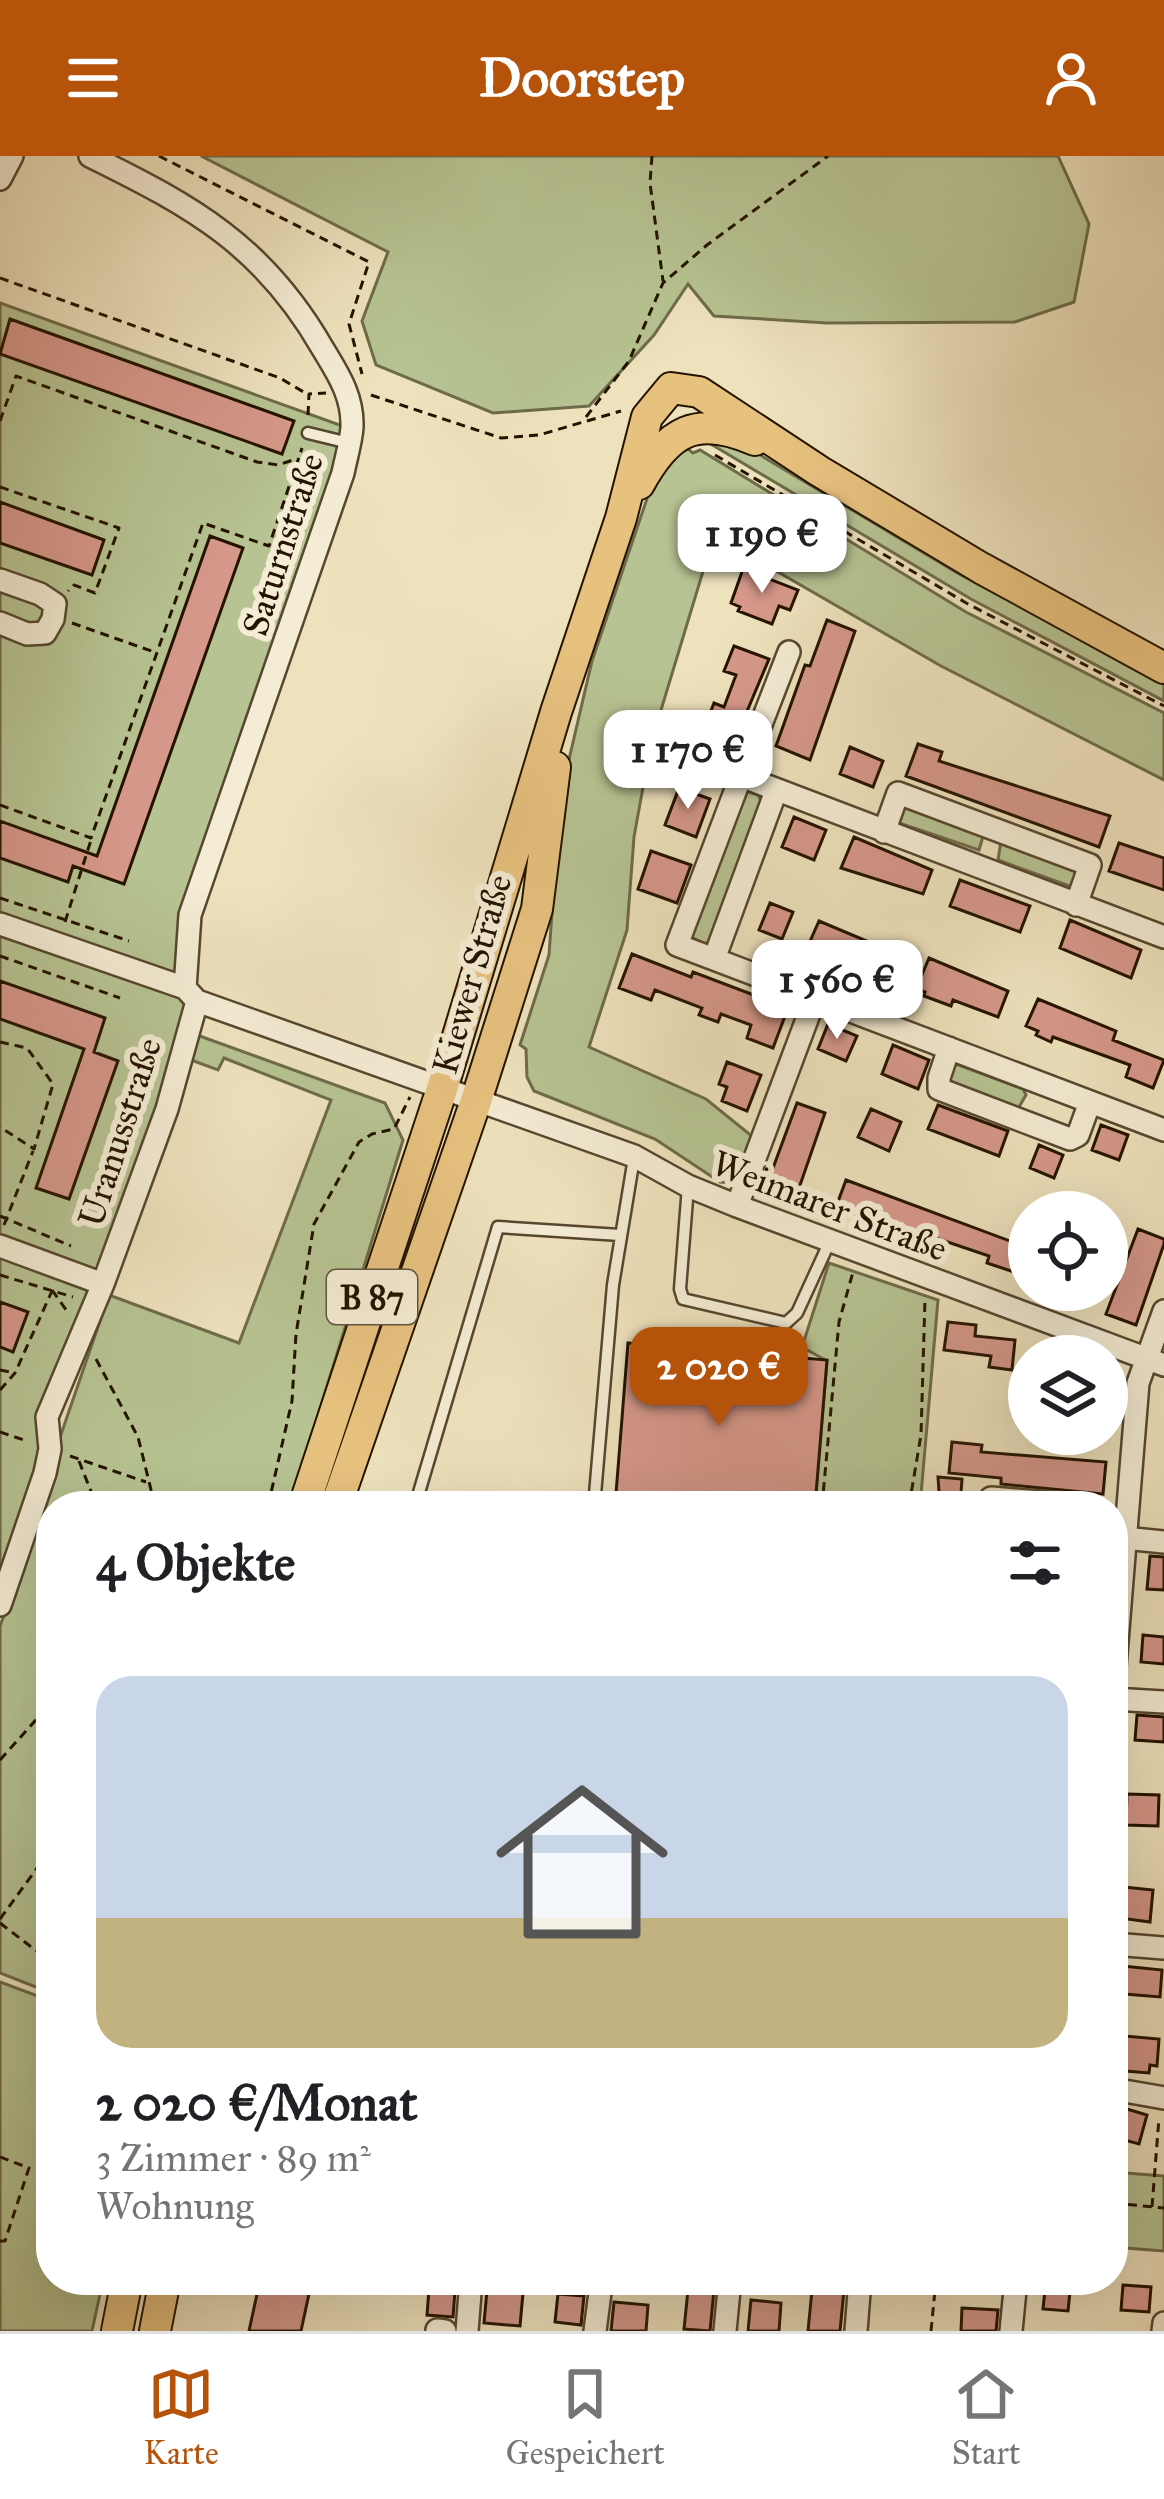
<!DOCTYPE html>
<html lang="de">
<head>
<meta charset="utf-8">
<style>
  :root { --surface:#fff; --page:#f6f6f6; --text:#202124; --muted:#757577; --line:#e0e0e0; --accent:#b45309 }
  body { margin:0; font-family:"IM FELL Great Primer",serif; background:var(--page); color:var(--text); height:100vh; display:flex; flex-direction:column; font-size:45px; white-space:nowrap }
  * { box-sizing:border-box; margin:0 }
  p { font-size:39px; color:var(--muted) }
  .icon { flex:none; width:66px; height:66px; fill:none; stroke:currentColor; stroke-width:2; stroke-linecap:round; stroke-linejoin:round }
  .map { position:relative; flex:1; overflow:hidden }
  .side { position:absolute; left:36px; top:1335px; width:1092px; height:804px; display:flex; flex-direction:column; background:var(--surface); border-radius:48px; box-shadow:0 12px 48px #0002 }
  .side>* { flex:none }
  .buttons { position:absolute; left:1008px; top:1035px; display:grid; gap:24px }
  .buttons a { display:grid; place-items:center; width:120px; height:120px; border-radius:50%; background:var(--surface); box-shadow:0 12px 48px #0002; font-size:60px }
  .price { position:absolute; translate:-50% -102px; padding:0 27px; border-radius:24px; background:#fff; color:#222; font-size:39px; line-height:78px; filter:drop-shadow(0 3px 6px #0008) }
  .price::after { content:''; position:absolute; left:50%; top:72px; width:36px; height:27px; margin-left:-18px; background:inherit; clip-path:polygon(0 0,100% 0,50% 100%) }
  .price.active { background:var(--accent); color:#fff }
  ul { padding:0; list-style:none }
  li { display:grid; align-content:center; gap:24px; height:636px; padding:0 60px }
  li span { display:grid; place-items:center; height:372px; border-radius:36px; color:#555 }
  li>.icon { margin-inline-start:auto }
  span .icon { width:216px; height:216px; fill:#fffc; stroke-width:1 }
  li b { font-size:51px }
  h2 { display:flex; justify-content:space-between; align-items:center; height:144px; padding:0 60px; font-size:51px }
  header { display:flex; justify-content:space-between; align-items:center; height:156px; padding:0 60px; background:var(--accent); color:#fff; font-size:54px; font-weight:800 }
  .tab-bar { display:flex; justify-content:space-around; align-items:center; height:168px; border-top:3px solid var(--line); background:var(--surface); font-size:33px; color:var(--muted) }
  .tab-bar a { display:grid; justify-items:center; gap:6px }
  .tab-bar .active { color:var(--accent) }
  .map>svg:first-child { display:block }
</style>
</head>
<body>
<header><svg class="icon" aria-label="menu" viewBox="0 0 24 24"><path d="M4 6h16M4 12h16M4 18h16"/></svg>Doorstep<svg class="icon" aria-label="person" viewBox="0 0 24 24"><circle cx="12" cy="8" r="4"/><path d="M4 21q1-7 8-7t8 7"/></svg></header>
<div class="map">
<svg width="1164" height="2175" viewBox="0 0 1164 2175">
  <rect width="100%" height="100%" fill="#eee2bd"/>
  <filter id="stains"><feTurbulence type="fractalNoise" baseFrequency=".00167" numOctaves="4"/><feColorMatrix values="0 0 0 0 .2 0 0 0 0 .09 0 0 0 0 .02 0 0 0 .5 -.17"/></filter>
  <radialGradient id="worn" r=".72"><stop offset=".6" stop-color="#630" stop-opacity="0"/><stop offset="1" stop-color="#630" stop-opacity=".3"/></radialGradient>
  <path fill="#b7c392" stroke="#6e6b49" stroke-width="3" d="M 201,0 L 1058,0 L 1089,68 L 1074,146 L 1015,166 L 827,167 L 714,160 L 688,128 L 654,179 L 589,250 L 493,257 L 376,209 L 362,165 L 388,96 Z
    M 0,147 L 348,272 L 190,759 L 185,831 L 197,845 L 47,1261 L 50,1293 L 0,1447 Z
    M 704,284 L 740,287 L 959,418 L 1164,524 L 1164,545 L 971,443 Z
    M 683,289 L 693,297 L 700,294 L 966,456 L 1164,557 L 1164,624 L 941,510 L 714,379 L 651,587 L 634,681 L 627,774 L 589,891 L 706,943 L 753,981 L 735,1027 L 720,1026 L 655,983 L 534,935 L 527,921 L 526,893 L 520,889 L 549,799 L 560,642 L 592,505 L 654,322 Z
    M 746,635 L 758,639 L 762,647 L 711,785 L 704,788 L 688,779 Z
    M 904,647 L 984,677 L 979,694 L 899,667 Z
    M 1001,685 L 1079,709 L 1075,732 L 998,704 Z
    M 197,879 L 385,947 L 403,984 L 290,1350 L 51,1350 L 51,1837 L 0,1817 L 0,1470 L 52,1330 L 57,1290 L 109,1139 L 239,1187 L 331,944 L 224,902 L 218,914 L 191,904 Z
    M 956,908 L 1023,933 L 1026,939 L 1016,956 L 946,927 Z
    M 829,1107 L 938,1144 L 920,1350 L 815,1350 L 827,1205 L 802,1191 Z
    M 0,1826 L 51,1845 L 51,2124 L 103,2124 L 92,2175 L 0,2175 Z
    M 1113,2016 L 1164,2020 L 1164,2095 L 1113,2091 Z"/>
  <path fill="#d6988a" stroke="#241300" stroke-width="3" d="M 10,163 L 294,265 L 282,298 L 0,198 Z
    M 0,346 L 104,384 L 92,419 L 0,387 Z
    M 210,380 L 243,392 L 124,728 L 73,710 L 68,726 L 0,702 L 0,665 L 97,700 Z
    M 743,413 L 798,434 L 790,454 L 779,450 L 772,468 L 738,455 L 740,451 L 731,447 Z
    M 827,464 L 855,475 L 810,604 L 776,590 L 805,509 L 810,510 Z
    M 734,490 L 769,503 L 729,598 L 699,586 L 714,547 L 724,551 L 736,519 L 724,515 Z
    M 918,588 L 942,596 L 939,605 L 1110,660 L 1099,691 L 906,620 Z
    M 850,591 L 883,605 L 873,631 L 840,618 Z
    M 679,632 L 710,643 L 696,681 L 665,669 Z
    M 794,661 L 826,674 L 814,704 L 782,691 Z
    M 854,681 L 932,714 L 923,738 L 841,712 Z
    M 1119,687 L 1164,702 L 1164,734 L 1109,715 Z
    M 651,695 L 691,709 L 677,747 L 638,733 Z
    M 960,724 L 1030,750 L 1020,776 L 950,750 Z
    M 770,747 L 793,756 L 782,783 L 759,774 Z
    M 1070,764 L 1141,794 L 1131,822 L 1060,792 Z
    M 819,765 L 900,799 L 888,830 L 864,821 L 867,812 L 808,790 Z
    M 632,798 L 691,821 L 693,816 L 788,852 L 773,892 L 747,882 L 751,869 L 721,858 L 718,866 L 699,859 L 702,852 L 655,834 L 651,844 L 619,832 Z
    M 929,802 L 1008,835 L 998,861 L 953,844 L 951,850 L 924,840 L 925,836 L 916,833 Z
    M 0,825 L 105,862 L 94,896 L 118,905 L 69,1043 L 36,1032 L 84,893 L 0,863 Z
    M 1038,843 L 1116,875 L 1113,884 L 1164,904 L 1153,932 L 1126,921 L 1130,909 L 1053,881 L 1051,886 L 1036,879 L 1038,875 L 1026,870 Z
    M 828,868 L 857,880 L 846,905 L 818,893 Z
    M 893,889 L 929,904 L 918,933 L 882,918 Z
    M 727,906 L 761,919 L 747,955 L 722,945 L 727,931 L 719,928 Z
    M 797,947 L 825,957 L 798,1035 L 769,1023 Z
    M 938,949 L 1008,975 L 999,1000 L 928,973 Z
    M 871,953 L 901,966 L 889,995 L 858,981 Z
    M 1101,969 L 1128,979 L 1119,1004 L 1092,994 Z
    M 1039,989 L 1063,999 L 1054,1022 L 1030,1012 Z
    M 846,1024 L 1026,1091 L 1017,1117 L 987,1107 L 989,1100 L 865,1058 L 864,1062 L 836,1051 Z
    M 1138,1073 L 1164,1083 L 1164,1088 L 1136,1169 L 1106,1158 Z
    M 0,1146 L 28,1156 L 13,1196 L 0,1191 Z
    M 948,1166 L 976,1169 L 975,1180 L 1015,1184 L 1012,1214 L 989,1211 L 991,1200 L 944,1194 Z
    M 628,1187 L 827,1204 L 815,1350 L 615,1350 Z
    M 952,1286 L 982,1289 L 981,1296 L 1106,1306 L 1103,1338 L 1001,1328 L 1001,1322 L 949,1317 Z
    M 938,1321 L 962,1323 L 960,1350 L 940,1350 Z
    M 1150,1400 L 1164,1401 L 1164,1434 L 1147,1433 Z
    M 1143,1479 L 1164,1481 L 1164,1508 L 1141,1506 Z
    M 1137,1559 L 1164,1561 L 1164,1586 L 1135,1584 Z
    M 1127,1638 L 1159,1639 L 1158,1670 L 1126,1669 Z
    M 1124,1731 L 1153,1734 L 1150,1766 L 1120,1762 Z
    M 1113,1809 L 1162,1814 L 1160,1841 L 1113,1837 Z
    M 1113,1879 L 1159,1883 L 1157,1910 L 1150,1909 L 1149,1917 L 1113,1914 Z
    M 1117,1950 L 1147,1959 L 1139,1988 L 1113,1981 Z
    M 260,2124 L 312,2124 L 301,2175 L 249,2175 Z
    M 689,2124 L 715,2124 L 710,2175 L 684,2173 Z
    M 813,2124 L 845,2124 L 840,2175 L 808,2175 Z
    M 1046,2124 L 1071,2126 L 1068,2155 L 1043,2153 Z
    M 1123,2129 L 1151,2131 L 1149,2156 L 1121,2154 Z
    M 429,2133 L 455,2135 L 453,2161 L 427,2159 Z
    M 487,2134 L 523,2137 L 520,2170 L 484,2167 Z
    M 558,2138 L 584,2140 L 581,2169 L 555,2166 Z
    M 751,2144 L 781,2147 L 779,2175 L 748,2175 Z
    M 614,2146 L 648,2149 L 646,2175 L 611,2175 Z
    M 962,2152 L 998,2154 L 996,2175 L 961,2175 Z"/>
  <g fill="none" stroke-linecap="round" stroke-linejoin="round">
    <defs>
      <path id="lane" d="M 308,277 L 349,287
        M 688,1030 L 680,1133 L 683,1143 L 786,1167 L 797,1157 L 830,1085
        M 415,1350 L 498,1071 L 620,1079
        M 594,1350 L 613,1129 L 634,1002"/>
      <path id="street" d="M 90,0 C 194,51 264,90 323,193 C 338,218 353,240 352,271 C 351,286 346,302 343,317 L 190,759 L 185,832
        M 0,23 L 12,0
        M 0,424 L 40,438 L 55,448 L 53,463 L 45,477 L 27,478 L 0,467
        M 741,620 L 789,496
        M 884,676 L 898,637 L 1090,709 L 1076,749
        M 0,768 L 185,832 L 197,845 L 634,1000 L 688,1030 L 737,1050 L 1164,1209
        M 1164,781 L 741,620 L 677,789 L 1164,974
        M 714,803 L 776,635
        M 949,892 L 939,922 L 939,933 L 1070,983 L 1078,979 L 1090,946
        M 737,1050 L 815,842
        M 0,1090 L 103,1128 L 167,953 L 197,845
        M 991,1342 L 1091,1350
        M 1124,1382 L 1164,1386
        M 0,1449 L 45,1317 L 50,1293 L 47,1261 L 103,1128
        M 1113,1535 L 1138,1227 L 1164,1155
        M 1113,1543 L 1164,1546
        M 1113,1788 L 1164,1792
        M 1113,1933 L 1164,1942
        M 437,2174 L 445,2175
        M 467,2175 L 471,2124
        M 595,2175 L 601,2129
        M 725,2175 L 730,2124
        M 856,2175 L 860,2124
        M 1011,2175 L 1016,2124
        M 1163,2175 L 1164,2167"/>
      <path id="primary" d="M 639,328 C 668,275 696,258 755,284
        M 304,1350 L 442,933 L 556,556 L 621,362 L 647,261 L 671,232 L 699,236 L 819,315 L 981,412 L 1164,512
        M 336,1350 L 476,945 L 537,753 L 555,611
        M 117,2175 L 127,2124
        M 155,2175 L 165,2124"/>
    </defs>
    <use href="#lane" stroke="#56472f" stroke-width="15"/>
    <use href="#street" stroke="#56472f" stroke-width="26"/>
    <use href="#primary" stroke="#241300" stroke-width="34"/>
    <path stroke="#241300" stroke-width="3" stroke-dasharray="9 6" stroke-linecap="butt" d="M 159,0 L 369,106 L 349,168 L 362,218
      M 652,0 L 650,27 L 663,125
      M 0,122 L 280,222 L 307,238
      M 371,239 L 501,282 L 539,279 L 621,255
      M 308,259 L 309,238 L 326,237
      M 586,261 L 629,205 L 663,127 L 707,89 L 828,0
      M 0,265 L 16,220 L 257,306 L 278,309 L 296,303
      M 715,299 L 968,448 L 1164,550
      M 0,331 L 119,372 L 95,437 L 74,429 L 68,435
      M 72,467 L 157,497
      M 0,649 L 91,682 L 203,367 L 269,390 L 302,292
      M 0,742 L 129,785
      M 65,766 L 91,684
      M 0,800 L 120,842
      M 0,886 L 27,892 L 53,928 L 34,993 L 0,971
      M 0,1060 L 71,1090
      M 4,1069 L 33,995
      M 0,1119 L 73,1141
      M 52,1134 L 69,1158
      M 96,1203 L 138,1281 L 155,1350
      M 0,1214 L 15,1217
      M 0,1234 L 15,1217 L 52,1135
      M 0,1276 L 27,1285
      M 70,1300 L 146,1326
      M 79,1305 L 92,1338 L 91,1350
      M 268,1350 L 292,1245 L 296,1178 L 314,1068 L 359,986 L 372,978 L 394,973 L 410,941
      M 822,1350 L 839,1166 L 853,1116
      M 909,1350 L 921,1279 L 925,1143
      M 0,1604 L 51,1547
      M 0,1763 L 51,1693
      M 0,1767 L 51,1806
      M 0,2001 L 29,2012 L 5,2085 L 0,2085
      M 1113,2047 L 1164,2052
      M 1152,2051 L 1159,1962
      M 931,2175 L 936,2124"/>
    <use href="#lane" stroke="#f4ecd4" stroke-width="10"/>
    <use href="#street" stroke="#f4ecd4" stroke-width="21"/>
    <use href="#primary" stroke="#e7c17e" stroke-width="30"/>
  </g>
  <g text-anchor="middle" stroke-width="12" stroke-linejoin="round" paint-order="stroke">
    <rect fill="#f4ecd4" stroke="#625440" stroke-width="3" x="327" y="1114" width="90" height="54" rx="9"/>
    <g font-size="33" font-weight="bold" fill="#241300">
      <text x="372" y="1153">B 87</text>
    </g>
    <g font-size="36" fill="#241300" stroke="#f4ecd4">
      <text transform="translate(282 388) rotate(-72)" y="13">Saturnstraße</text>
      <text transform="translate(471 818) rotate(-74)" y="13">Kiewer Straße</text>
      <text transform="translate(119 976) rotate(-72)" y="13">Uranusstraße</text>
      <text transform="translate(830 1049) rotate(21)" y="13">Weimarer Straße</text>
    </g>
  </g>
  <rect width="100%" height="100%" filter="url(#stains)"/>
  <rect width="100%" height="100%" fill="url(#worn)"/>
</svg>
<div class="buttons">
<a><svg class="icon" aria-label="locate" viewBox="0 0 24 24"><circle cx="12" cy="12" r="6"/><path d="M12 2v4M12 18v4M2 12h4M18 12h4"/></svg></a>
<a><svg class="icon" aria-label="layers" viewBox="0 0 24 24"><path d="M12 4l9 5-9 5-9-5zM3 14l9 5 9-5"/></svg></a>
</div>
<b class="price" style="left:762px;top:440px">1 190 €</b>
<b class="price" style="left:688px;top:656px">1 170 €</b>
<b class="price" style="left:837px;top:886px">1 560 €</b>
<b class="price active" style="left:719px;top:1273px">2 020 €</b>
<section class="side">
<h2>4 Objekte<svg class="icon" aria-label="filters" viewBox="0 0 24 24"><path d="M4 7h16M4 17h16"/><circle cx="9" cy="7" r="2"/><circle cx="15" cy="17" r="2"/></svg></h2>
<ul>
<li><span style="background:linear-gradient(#c9d6e8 65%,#c2b280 0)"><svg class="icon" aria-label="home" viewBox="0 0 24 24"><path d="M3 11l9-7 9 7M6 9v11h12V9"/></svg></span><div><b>2 020 €/Monat</b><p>3 Zimmer · 89 m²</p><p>Wohnung</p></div></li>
</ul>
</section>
</div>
<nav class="tab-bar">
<a class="active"><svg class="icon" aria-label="map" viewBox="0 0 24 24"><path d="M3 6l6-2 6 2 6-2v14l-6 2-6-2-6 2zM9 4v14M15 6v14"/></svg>Karte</a>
<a><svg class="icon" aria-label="saved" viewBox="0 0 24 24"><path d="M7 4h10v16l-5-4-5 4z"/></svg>Gespeichert</a>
<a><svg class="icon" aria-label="home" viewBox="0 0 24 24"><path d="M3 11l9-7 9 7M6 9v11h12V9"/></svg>Start</a>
</nav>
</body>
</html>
